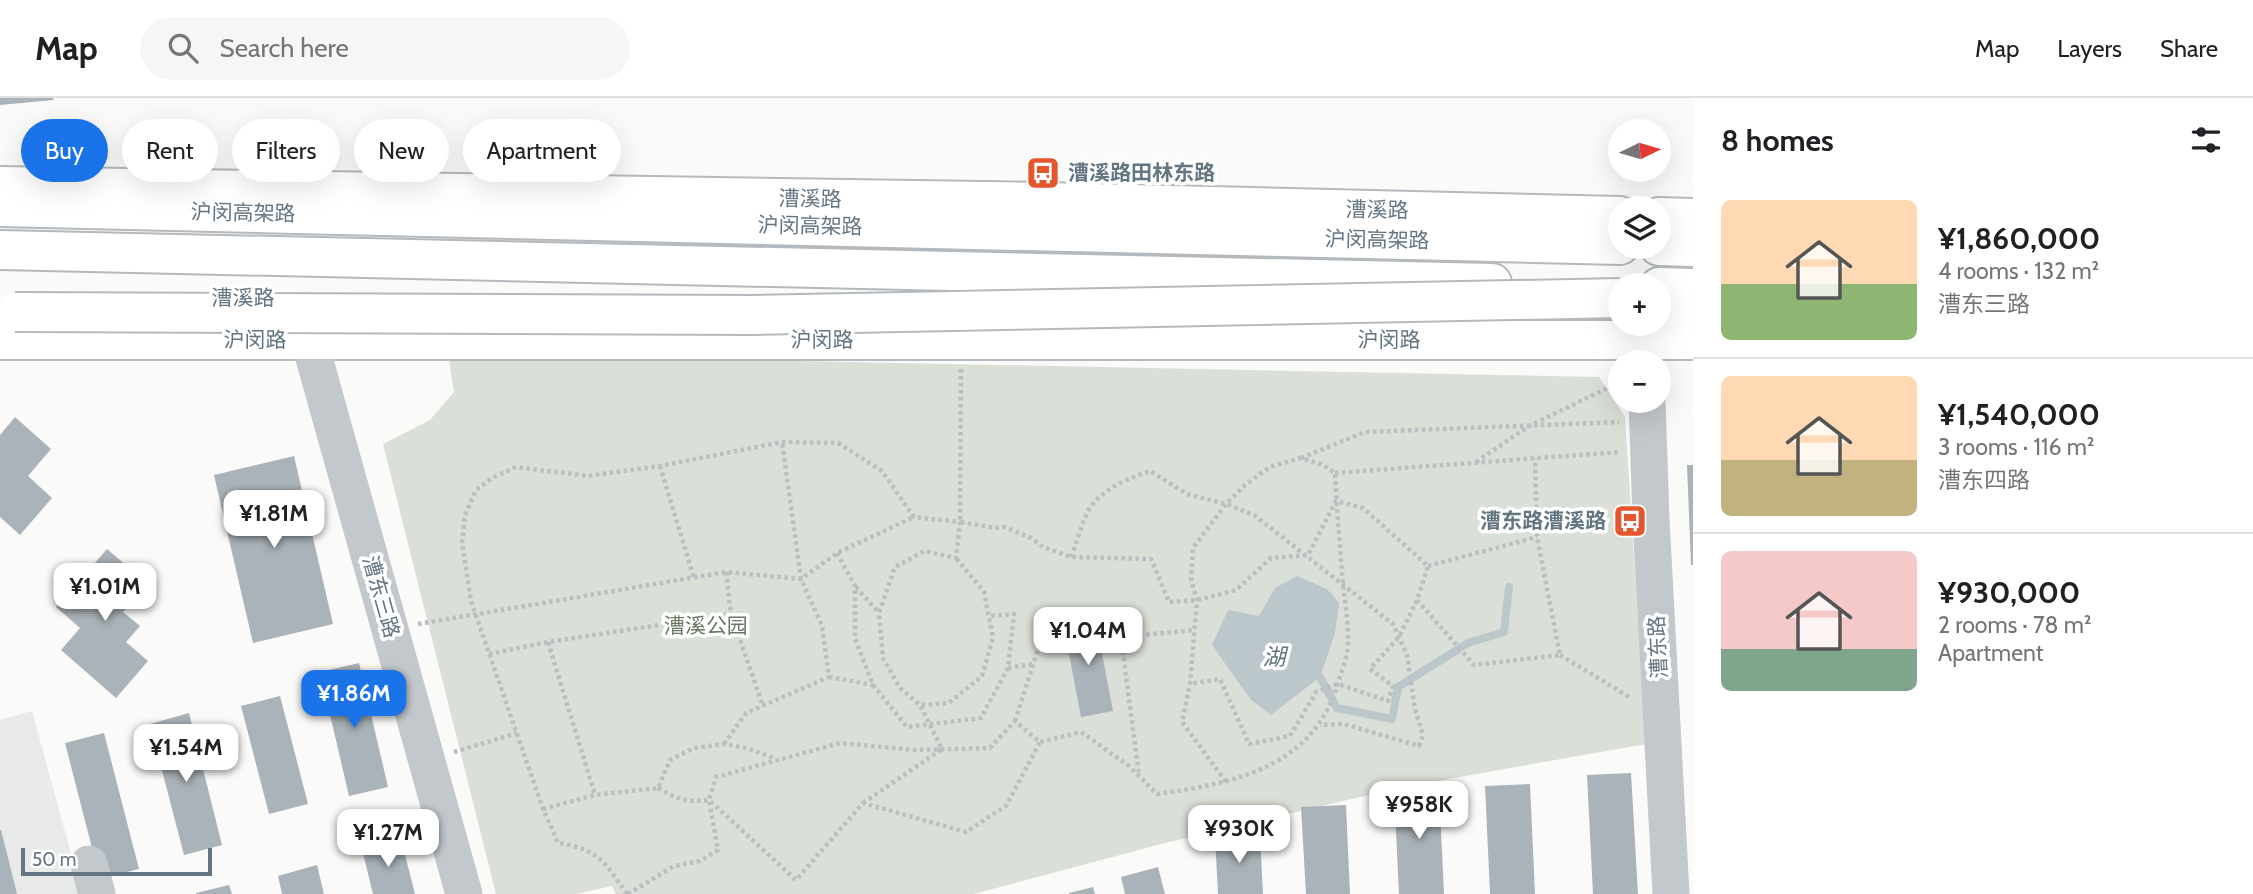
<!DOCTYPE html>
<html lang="en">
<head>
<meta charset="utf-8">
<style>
  :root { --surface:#fff; --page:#f6f6f6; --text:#202124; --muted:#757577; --line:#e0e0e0; --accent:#1a73e8 }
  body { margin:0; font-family:Cabin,"Noto Sans SC",sans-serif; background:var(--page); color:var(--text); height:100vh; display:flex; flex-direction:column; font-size:26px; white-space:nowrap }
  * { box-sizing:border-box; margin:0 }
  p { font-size:23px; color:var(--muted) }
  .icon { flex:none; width:38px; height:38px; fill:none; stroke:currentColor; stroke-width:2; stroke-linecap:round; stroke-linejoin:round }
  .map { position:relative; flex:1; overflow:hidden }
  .sheet { display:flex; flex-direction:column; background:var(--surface); width:560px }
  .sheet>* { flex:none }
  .guide { position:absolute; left:21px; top:21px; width:665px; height:63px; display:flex; gap:14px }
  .needle { width:46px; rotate:85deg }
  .controls { position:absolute; left:1608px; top:21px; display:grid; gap:14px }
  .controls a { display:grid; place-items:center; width:63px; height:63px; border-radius:50%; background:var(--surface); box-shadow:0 7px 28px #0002; font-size:35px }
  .scale { position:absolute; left:21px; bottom:18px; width:191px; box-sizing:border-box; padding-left:7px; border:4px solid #657683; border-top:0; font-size:19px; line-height:24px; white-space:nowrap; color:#657683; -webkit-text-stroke:5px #fff; paint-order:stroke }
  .price { position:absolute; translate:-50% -60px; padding:0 16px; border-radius:14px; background:#fff; color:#222; font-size:23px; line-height:46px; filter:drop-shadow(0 2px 4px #0008) }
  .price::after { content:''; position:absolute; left:50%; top:42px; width:21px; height:16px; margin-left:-10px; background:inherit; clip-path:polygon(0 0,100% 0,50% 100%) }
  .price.current { background:var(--accent); color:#fff }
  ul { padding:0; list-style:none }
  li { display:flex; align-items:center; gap:21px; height:175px; padding:0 28px }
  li+li { border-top:2px solid var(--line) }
  li span { display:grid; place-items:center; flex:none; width:196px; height:140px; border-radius:10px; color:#555 }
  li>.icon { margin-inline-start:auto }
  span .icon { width:84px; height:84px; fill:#fffc; stroke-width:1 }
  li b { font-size:30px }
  h2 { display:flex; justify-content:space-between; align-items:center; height:84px; padding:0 28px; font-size:30px }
  .pill { padding:0 24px; border-radius:32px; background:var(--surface); box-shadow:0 7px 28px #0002; font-size:24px; line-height:63px }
  .pill.current { background:var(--accent); color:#fff }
  header { display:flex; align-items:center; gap:42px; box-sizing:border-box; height:98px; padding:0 35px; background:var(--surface); border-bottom:2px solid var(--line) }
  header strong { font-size:33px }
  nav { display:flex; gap:38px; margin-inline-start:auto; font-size:24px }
  .search { width:490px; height:63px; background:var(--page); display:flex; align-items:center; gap:18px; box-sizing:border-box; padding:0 24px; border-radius:38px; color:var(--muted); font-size:26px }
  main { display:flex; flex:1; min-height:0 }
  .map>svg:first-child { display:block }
</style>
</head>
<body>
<header>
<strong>Map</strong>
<div class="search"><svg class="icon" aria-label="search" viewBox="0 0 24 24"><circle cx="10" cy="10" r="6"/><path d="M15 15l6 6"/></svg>Search here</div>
<nav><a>Map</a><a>Layers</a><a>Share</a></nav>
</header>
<main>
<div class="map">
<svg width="1693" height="796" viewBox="0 0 1693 796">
  <rect width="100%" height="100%" fill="#fafaf8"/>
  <path fill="#e8e9e9" d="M 32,613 L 82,796 L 0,796 L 0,622 Z"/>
  <path fill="#dadfd7" d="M 448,256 L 1599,279 L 1625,319 L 1646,646 L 1403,689 L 1165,745 L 974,796 L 616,796 L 612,788 L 577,796 L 496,796 L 383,346 L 430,322 L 454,294 Z"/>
  <path fill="#bbc7cb" d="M 1297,478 L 1327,491 L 1339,505 L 1335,535 L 1320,579 L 1271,617 L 1251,602 L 1212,547 L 1228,512 L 1259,518 L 1275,490 Z"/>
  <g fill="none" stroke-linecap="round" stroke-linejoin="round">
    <path stroke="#bbc7cb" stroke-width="8" d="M 1320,579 L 1337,610 L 1392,621 L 1398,589 L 1468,545 L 1504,534 L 1509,489"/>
  </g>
  <path fill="#aab3b9" d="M 0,0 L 53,0 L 54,2 L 0,7 Z
    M 15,319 L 51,351 L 28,378 L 52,400 L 20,437 L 0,419 L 0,337 Z
    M 294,358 L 333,526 L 253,545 L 214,377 Z
    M 1687,367 L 1693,367 L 1693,467 L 1691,467 Z
    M 107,451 L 147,485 L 123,514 L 140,528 L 126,544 L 148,563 L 116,600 L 61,552 L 80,530 L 56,509 Z
    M 1095,519 L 1113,613 L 1081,619 L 1063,524 Z
    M 359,565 L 388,689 L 349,698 L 320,574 Z
    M 280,598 L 308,706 L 269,716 L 241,608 Z
    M 189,615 L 222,747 L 184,757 L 150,626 Z
    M 104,635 L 139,771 L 100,781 L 65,645 Z
    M 1631,675 L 1638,796 L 1593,796 L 1587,677 Z
    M 1530,686 L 1535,796 L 1490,796 L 1485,688 Z
    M 1439,689 L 1444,796 L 1399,796 L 1394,691 Z
    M 1346,707 L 1350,796 L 1306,796 L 1301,709 Z
    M 0,732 L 1,732 L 17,796 L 0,796 Z
    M 1260,737 L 1263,796 L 1218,796 L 1215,739 Z
    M 401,741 L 415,796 L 373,796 L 362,751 Z
    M 317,767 L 324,796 L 282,796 L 278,778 Z
    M 1158,769 L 1165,796 L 1125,796 L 1121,779 Z
    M 229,787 L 232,796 L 196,796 L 196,795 Z
    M 1093,789 L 1095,796 L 1069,796 L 1069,795 Z"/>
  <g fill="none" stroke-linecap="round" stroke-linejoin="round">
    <defs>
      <path id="major" d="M 0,88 L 1048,104 L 1620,118
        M 1659,119 L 1693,120
        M 1659,210 L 1693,211
        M 0,242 L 1693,242"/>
      <path id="highway" d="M 0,109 L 1620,147
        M 1659,148 L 1693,149
        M 0,152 L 1492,185
        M 1659,189 L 1693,190"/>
    </defs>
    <use href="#major" stroke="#b5babe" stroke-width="42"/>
    <use href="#highway" stroke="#b4b9bd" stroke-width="42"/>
    <path stroke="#bbbfc2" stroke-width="4.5" stroke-dasharray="3.5 3.5" stroke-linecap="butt" d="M 961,271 L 960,424 L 995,430 L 1005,429 L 1031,440 L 1043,449 L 1071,459 L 1151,461 L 1169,504 L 1197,502 L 1236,492 L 1271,460 L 1308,457 L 1336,403 L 1363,410 L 1428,468 L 1417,502 L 1399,539 L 1370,571 L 1393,588 L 1388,603 L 1338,586 L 1316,594 L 1290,638 L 1249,646 L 1220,581 L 1190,586
      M 1301,360 L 1365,334 L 1619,324
      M 1476,364 L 1529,328 L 1620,284
      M 660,368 L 694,480
      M 1335,375 L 1620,354
      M 837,455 L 855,488 L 855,541 L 873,587 L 907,629 L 981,620 L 1008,570 L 1014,516 L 989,518
      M 1071,459 C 1077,445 1083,419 1092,407 C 1106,389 1130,380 1150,373 L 1187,396 L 1226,406 L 1254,417 L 1393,526 L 1407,557 L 1415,611 L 1423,637 L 1419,648 L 1344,626 L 1320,627
      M 1428,468 L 1537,439
      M 726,474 L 731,516 L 763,608
      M 856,489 L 879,515
      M 1417,502 L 1474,567 L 1560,557 L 1537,439 L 1535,360
      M 418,526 L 726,474 L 801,481 L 837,455 L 914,419
      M 1121,539 L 1139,677
      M 548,544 L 595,697
      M 489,556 L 548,544 L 731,516
      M 1560,557 L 1631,600
      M 1008,570 L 1033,566
      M 829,579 L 873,587
      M 1015,623 L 1039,548 L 1061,517 L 1095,513 L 1102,532 L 1121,539 L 1194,532
      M 724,646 L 746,615 L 829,579 L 822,528 L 801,481 L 782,344
      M 454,654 L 517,635
      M 658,690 C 676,701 688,705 709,702 L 796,782 L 863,705 L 966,734 L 1006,708 L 1040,644
      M 863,705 L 942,651 L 920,607
      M 543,711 L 595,697 L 658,690 L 670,662 L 694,650 L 724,646 L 747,650 L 776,661
      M 627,796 C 605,765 599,751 558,745 L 543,711 L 471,503 L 462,445 L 465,417 L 476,392 L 492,380 L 516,369 L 588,378 L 660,368 L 782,344 L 838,345 L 882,373 L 914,419 L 960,424 L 956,460 L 924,453 L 895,469 L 879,515 L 883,560 L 900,590 L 920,607 L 949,605 L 982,578 L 993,540 L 984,494 L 956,460
      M 628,796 L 674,768 L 700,763 L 718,752 L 709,702 L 716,679 L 840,645 L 915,652 L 990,650 L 1015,623 L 1040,644 L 1081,634 L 1129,668 L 1157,696 C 1235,685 1314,670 1339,582 C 1342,571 1348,558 1348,546 C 1349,527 1345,506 1343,487 C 1340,450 1337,412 1335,375 L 1321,366 L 1300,360 L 1270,369 L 1245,387 L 1226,406 L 1193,450 L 1191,482 L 1197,502 L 1190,586 L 1182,624 L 1226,684"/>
    <path stroke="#c3c8cc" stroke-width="37" d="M 309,242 L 464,796
      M 1647,303 L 1651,421 L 1671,796
      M 89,766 L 97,796"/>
    <use href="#major" stroke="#fff" stroke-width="38"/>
    <use href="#highway" stroke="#fff" stroke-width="38"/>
    <defs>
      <path id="highway-bridge" d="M 15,214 L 753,217 L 1620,200"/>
    </defs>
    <use href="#highway-bridge" stroke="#b4b9bd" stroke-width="42" stroke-linecap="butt"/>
    <use href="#highway-bridge" stroke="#fff" stroke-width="38"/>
  </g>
  <defs>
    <symbol id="bus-square" viewBox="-11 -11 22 22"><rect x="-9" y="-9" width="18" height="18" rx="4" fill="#e4572e" stroke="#fff"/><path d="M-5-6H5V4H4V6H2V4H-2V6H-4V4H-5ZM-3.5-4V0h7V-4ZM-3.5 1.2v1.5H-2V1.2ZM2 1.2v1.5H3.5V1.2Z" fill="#fff"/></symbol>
  </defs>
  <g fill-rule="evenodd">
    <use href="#bus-square" x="1024" y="56" width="38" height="38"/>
    <use href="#bus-square" x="1611" y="404" width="38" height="38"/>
  </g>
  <g text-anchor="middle" stroke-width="7" stroke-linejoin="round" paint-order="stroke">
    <g font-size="21" font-weight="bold" fill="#657683" stroke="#fff" text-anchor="start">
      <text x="1068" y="82">漕溪路田林东路</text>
      <text x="1606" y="430" text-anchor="end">漕东路漕溪路</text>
    </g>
    <g font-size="21" fill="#657683" stroke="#fff">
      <text transform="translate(810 101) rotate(1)" y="7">漕溪路</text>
      <text transform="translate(1377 112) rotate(1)" y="7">漕溪路</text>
      <text transform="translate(243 115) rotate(1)" y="7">沪闵高架路</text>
      <text transform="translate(810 128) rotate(1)" y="7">沪闵高架路</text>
      <text transform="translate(1377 142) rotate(1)" y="7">沪闵高架路</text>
      <text x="243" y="207">漕溪路</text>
      <text x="255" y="249">沪闵路</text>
      <text x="822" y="249">沪闵路</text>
      <text x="1389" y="249">沪闵路</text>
      <text transform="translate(381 499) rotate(74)" y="7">漕东三路</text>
      <text transform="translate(1658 549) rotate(-93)" y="7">漕东路</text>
    </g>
    <g font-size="21" fill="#687a64" stroke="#fff">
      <text x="706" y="535">漕溪公园</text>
    </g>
    <g font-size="23" font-style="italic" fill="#60757c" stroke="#fff">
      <text x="1274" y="567">湖</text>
    </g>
  </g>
</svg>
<div class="controls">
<a><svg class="needle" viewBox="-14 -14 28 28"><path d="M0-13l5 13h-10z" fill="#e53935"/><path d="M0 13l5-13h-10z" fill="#757577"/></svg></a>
<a><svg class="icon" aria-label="layers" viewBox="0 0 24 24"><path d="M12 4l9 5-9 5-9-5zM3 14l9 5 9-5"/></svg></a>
<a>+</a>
<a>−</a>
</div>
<div class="scale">50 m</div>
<b class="price" style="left:274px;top:452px">¥1.81M</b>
<b class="price" style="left:105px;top:525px">¥1.01M</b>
<b class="price" style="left:1088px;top:569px">¥1.04M</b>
<b class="price current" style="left:354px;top:632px">¥1.86M</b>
<b class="price" style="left:186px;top:686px">¥1.54M</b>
<b class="price" style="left:1419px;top:743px">¥958K</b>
<b class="price" style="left:1239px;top:767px">¥930K</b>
<b class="price" style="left:388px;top:771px">¥1.27M</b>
<div class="guide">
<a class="pill current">Buy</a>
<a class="pill">Rent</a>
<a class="pill">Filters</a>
<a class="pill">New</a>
<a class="pill">Apartment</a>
</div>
</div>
<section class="sheet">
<h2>8 homes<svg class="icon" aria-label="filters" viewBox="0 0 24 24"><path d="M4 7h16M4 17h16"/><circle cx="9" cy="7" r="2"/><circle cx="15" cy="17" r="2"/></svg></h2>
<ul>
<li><span style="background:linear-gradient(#ffd9b3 60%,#8fb573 0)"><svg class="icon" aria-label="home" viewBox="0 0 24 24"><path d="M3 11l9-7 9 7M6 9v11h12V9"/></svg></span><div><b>¥1,860,000</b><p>4 rooms · 132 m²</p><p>漕东三路</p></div></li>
<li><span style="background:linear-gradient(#ffd9b3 60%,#c2b280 0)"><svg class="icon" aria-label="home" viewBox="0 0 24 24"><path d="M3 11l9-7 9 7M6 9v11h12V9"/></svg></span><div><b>¥1,540,000</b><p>3 rooms · 116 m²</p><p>漕东四路</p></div></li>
<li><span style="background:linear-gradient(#f6c9c9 70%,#7fa58c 0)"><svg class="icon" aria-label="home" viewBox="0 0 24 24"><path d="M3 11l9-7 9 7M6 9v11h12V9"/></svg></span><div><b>¥930,000</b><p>2 rooms · 78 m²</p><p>Apartment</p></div></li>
</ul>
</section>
</main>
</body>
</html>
